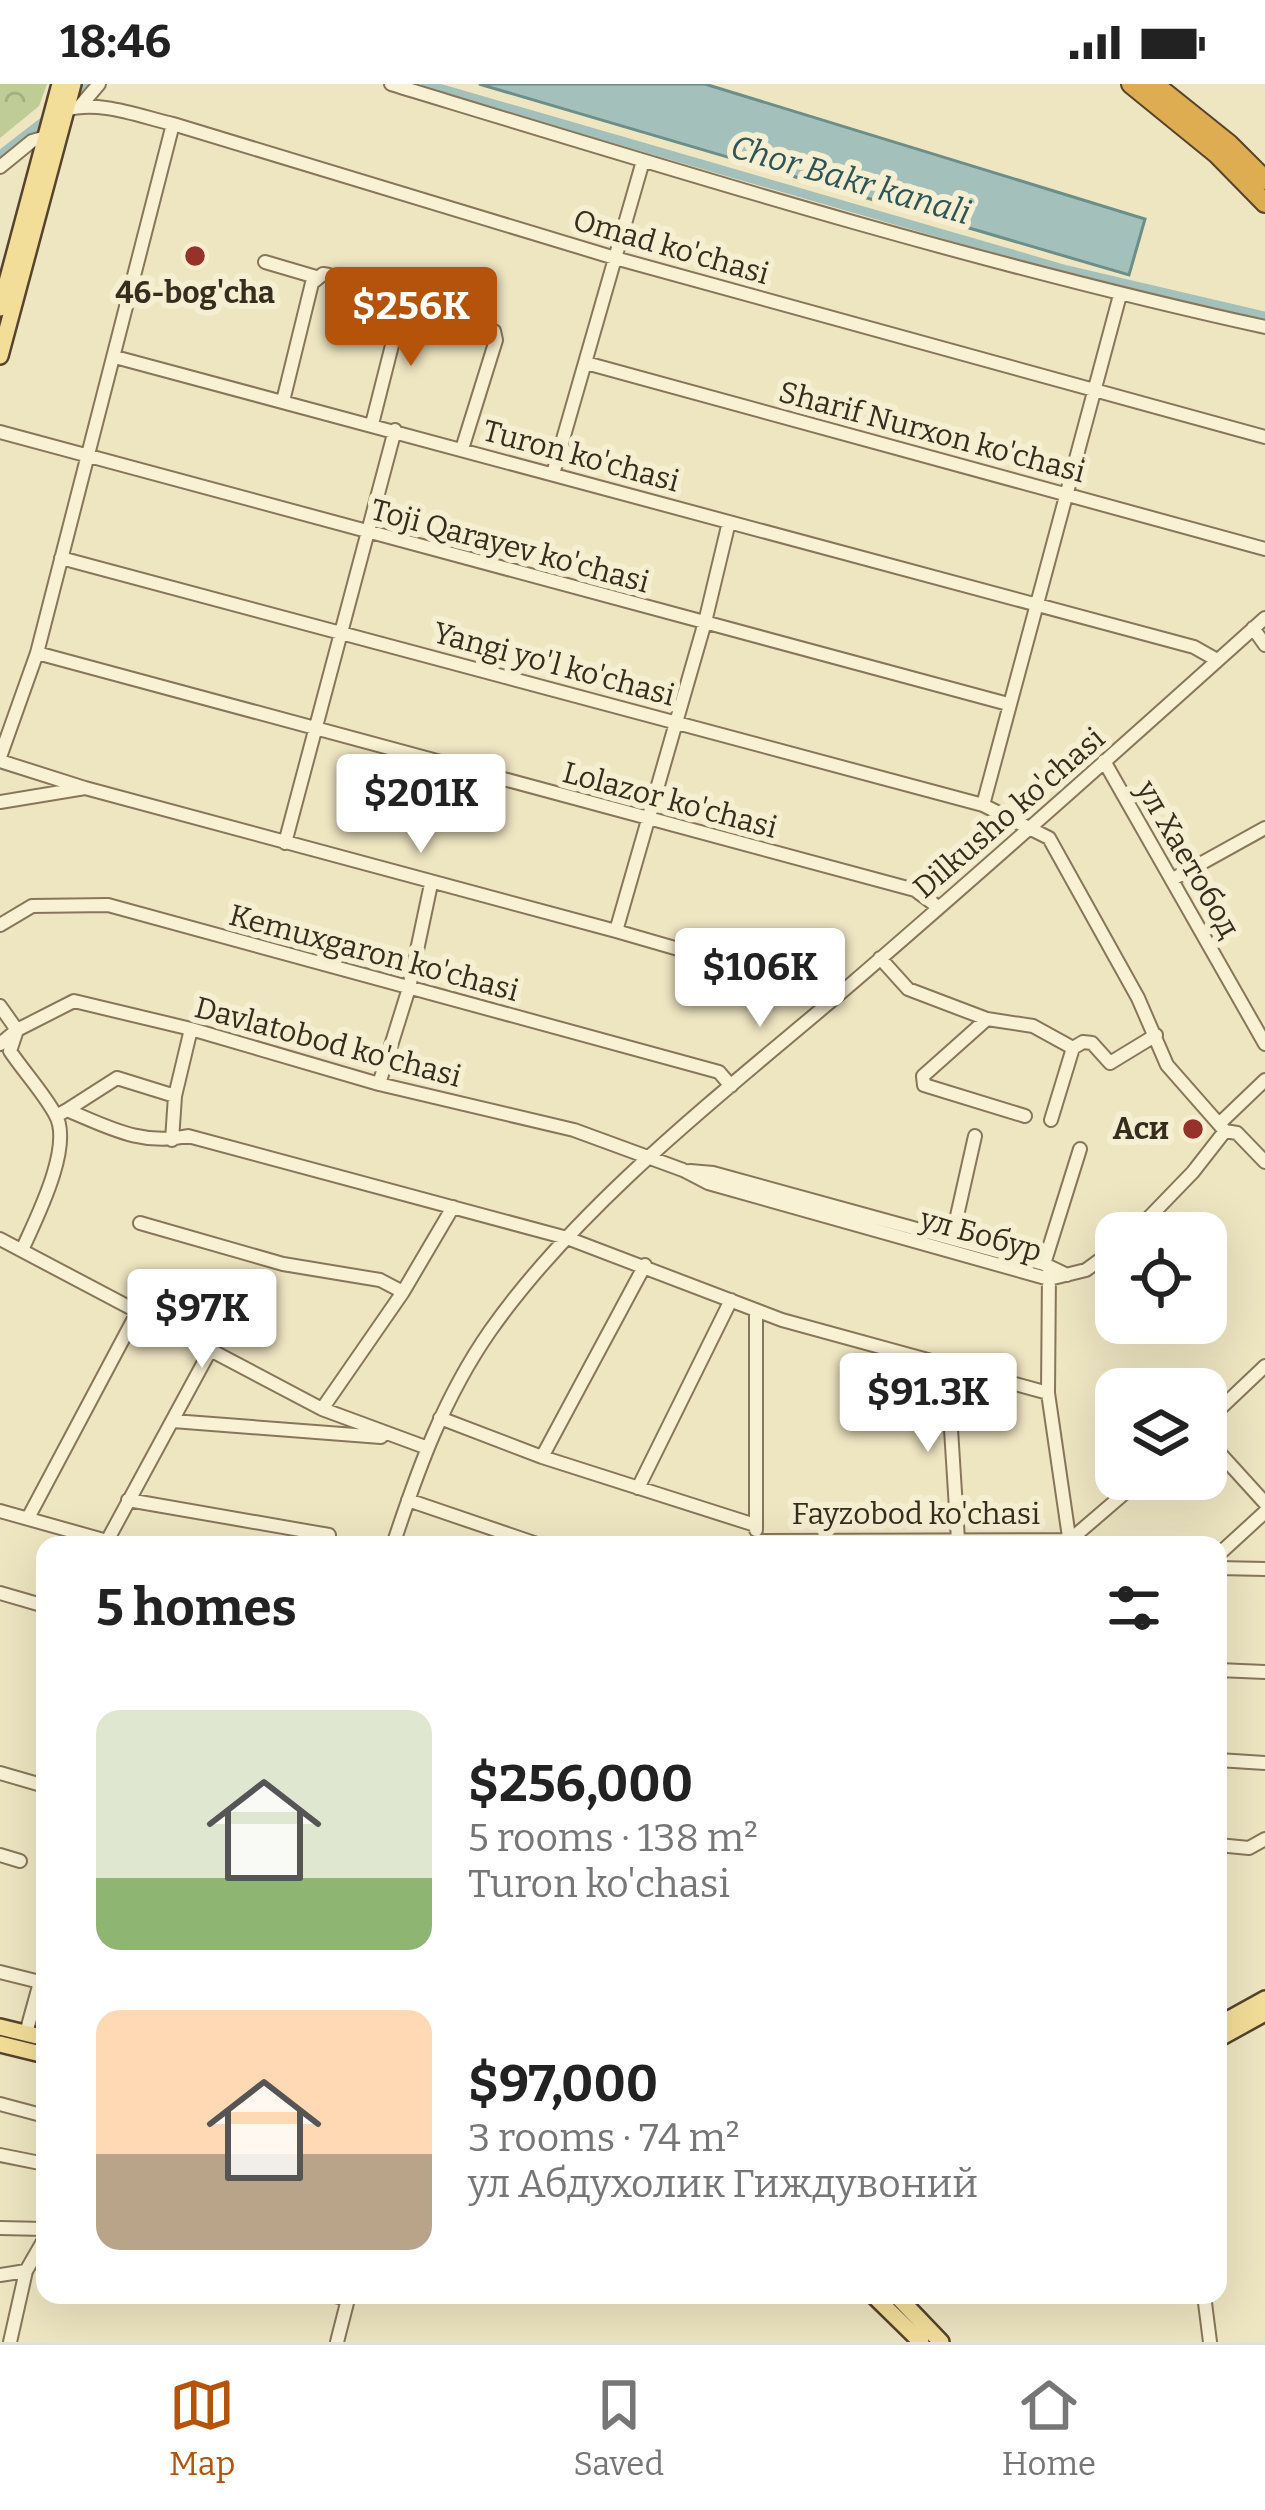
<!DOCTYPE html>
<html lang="en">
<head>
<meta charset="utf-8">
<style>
  :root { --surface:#fff; --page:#f2f2f2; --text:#222; --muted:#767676; --line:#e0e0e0; --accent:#b45309 }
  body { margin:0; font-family:Bitter,serif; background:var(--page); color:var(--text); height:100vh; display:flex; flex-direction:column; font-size:45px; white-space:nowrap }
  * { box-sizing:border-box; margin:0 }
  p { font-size:39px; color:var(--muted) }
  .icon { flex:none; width:66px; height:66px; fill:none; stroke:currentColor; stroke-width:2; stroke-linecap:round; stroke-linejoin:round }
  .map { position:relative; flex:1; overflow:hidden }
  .drawer { position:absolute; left:36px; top:1452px; width:1191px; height:768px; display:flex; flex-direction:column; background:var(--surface); border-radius:24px; box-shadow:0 12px 48px #0002 }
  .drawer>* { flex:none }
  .controls { position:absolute; left:1095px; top:1128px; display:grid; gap:24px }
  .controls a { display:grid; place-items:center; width:132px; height:132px; border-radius:24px; background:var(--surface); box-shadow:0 12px 48px #0002; font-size:60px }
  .price { position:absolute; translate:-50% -102px; padding:0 27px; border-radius:12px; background:#fff; color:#222; font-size:39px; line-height:78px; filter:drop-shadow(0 3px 6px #0008) }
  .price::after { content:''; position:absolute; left:50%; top:72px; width:36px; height:27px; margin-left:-18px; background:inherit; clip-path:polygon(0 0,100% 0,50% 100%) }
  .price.current { background:var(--accent); color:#fff }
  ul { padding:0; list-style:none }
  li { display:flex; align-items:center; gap:36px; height:300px; padding:0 60px }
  li span { display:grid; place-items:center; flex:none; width:336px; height:240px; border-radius:24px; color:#555 }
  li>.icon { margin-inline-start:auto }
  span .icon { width:144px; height:144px; fill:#fffc; stroke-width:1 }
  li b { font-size:51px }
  h2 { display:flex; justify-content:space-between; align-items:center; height:144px; padding:0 60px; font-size:51px }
  .status { display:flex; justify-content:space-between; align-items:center; height:84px; padding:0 60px; background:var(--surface); direction:ltr }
  .status svg { height:33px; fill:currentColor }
  .dock { display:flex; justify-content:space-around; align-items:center; height:168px; border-top:3px solid var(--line); background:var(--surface); font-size:33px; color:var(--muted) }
  .dock a { display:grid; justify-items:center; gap:6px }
  .dock .current { color:var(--accent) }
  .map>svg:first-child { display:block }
</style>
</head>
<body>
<div class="status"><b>18:46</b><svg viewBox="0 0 49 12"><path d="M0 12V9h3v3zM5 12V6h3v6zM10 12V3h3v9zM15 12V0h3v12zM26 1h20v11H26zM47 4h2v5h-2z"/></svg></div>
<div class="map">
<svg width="1265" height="2258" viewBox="0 0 1265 2258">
  <defs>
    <pattern id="park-crowns" width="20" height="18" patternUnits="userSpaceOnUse" patternTransform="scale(3)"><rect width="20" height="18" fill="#c0cc95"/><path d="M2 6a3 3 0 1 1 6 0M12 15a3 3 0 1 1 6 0" fill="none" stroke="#a6af80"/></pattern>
  </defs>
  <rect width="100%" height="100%" fill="#eee5c1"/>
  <path fill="url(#park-crowns)" d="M 0,0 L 47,0 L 39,22 L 0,54 Z"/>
  <path fill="#a4c0bb" stroke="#6b8e89" stroke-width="3" d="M 479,0 L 705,0 L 1145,135 L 1129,191 Z"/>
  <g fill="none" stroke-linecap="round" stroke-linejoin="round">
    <path stroke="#a4c0bb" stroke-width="9" d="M 425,0 L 1067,186 L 1265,232
      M 72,15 L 91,0
      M 0,71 L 49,33"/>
    <defs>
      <path id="minor" d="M 391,0 C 680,88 969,178 1265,243
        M 81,21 L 99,0
        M 65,26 C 100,16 138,32 173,40 L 615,174 L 1265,353
        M 0,83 L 32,57 L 46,53
        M 265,178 L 316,193
        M 115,273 L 1194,563 L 1217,576
        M 586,279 L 1265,465
        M 283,317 L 312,199 L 323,190 L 329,191 L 494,247 L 496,256 L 462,365
        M 372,340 L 403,218
        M 0,348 L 1008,620
        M 553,390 L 643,77
        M 61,474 L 983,721 L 1049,754 L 1138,914 L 1167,981 L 1225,1047 L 1237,1049 L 1265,1078
        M 1253,544 L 1265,561
        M 37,569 L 915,806 L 938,823
        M 0,673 L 37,569 L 173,40
        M 0,677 L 85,704
        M 1104,677 L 1265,960
        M 0,718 L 85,704 L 616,847 L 837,911
        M 983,721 L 1120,211
        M 285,759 L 395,346
        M 1173,795 L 1265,744
        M 0,841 L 32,822 L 108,821 L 719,988 L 731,1002
        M 616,847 L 705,538 L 729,438
        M 880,874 L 908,905 L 987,935 L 1033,942 L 1073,964 L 1051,1036
        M 0,922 L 17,946 L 10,967 C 24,988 43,1008 55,1030 C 74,1061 36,1135 22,1166
        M 987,935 L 923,992 L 924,1001 L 1025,1032
        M 0,960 L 17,946 L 74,917 L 191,945 L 379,1000 L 574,1046 L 683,1086 L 708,1099 L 1049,1195 L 1086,1186 L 1116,1164
        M 1073,964 L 1083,958 L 1092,959 L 1110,979 L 1156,951
        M 379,1000 L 409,904 L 431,800
        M 67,1026 L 117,994 L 175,1012
        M 58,1031 L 67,1026 C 110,1044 142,1062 188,1052 L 567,1154 L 782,1236 L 1048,1309
        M 1219,1040 L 1265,996
        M 172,1056 L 175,1012 L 191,945
        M 690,1087 L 713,1089 L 1044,1180 L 1067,1191
        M 140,1139 L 283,1180 L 380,1196 L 403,1208
        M 1134,1149 L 1193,1088 L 1225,1047
        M 952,1154 L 975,1052
        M 0,1155 L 322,1325 L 425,1363
        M 1044,1180 L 1080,1065
        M 1049,1188 L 1048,1309 L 1070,1460
        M 947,1282 L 958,1456
        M 322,1325 L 403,1208 L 453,1123
        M 440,1334 L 542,1373 L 755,1441
        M 173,1337 L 381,1353
        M 1206,1338 L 1265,1282
        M 1206,1354 L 1265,1419
        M 542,1373 L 645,1181
        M 638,1404 L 731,1216
        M 128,1416 L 329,1451
        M 408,1416 L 540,1461
        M 0,1427 L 107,1457 L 211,1265
        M 28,1434 L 138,1227
        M 756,1446 L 756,1226
        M 1070,1456 L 1141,1395
        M 757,1457 L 1070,1456
        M 393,1461 C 418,1385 444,1313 490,1247 C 580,1119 724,1008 843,907 C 985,785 1126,659 1265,534
        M 1218,1471 L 1265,1428
        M 1218,1484 L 1265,1485
        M 0,1509 L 45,1522
        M 1218,1586 L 1265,1588
        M 1218,1676 L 1265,1679
        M 0,1689 L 45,1702
        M 1218,1761 L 1249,1764 L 1265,1755
        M 0,1771 L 20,1777
        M 0,1888 L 36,1897 L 39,1902 L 26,1949
        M 0,2020 L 45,2032
        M 0,2071 L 45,2080
        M 0,2144 L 45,2145
        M 0,2191 L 26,2187
        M 330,2211 L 348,2215
        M 1204,2211 L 1210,2258
        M 10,2258 L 26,2187 L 45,2154
        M 337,2258 L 349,2211"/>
      <path id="major" d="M 0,224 L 60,0
        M 0,272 L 73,0
        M 1218,1941 L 1265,1915
        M 0,1943 L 45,1954
        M 1218,1955 L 1265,1929
        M 0,1960 L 45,1971
        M 873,2211 L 921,2258
        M 896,2211 L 941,2258"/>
      <path id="highway" d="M 1131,0 L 1217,70 L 1265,119
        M 1154,0 L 1229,60 L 1265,96"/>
    </defs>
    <use href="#minor" stroke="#877659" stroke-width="16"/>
    <use href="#major" stroke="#55432d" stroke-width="20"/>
    <use href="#highway" stroke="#55432d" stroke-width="22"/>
    <use href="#minor" stroke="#f9f1d4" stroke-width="12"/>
    <use href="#major" stroke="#f2de98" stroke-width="15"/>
    <use href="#highway" stroke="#dead51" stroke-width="18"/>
  </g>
  <g fill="#963229" stroke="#f5eed1" stroke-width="4.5">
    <circle cx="195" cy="172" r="12"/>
    <circle cx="1193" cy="1045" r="12"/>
  </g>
  <g text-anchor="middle" stroke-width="12" stroke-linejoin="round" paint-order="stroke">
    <g font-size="30" fill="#372c1d" stroke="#f5eed1">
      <text transform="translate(671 163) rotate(16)" y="10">Omad ko'chasi</text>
      <text transform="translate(932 348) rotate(15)" y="10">Sharif Nurxon ko'chasi</text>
      <text transform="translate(581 372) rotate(15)" y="10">Turon ko'chasi</text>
      <text transform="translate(510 462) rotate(15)" y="10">Toji Qarayev ko'chasi</text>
      <text transform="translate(554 580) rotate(15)" y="10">Yangi yo'l ko'chasi</text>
      <text transform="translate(670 716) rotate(15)" y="10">Lolazor ko'chasi</text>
      <text transform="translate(1009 729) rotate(-41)" y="10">Dilkusho ko'chasi</text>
      <text transform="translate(1188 775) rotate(60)" y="10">ул Хаетобод</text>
      <text transform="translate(374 869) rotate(15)" y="10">Kemuxgaron ko'chasi</text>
      <text transform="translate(328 958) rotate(15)" y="10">Davlatobod ko'chasi</text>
      <text transform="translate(981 1151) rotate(16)" y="10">ул Бобур</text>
      <text x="916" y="1440">Fayzobod ko'chasi</text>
    </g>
    <g font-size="30" font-weight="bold" fill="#372c1d" stroke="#f5eed1">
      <text x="195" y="219">46-bog'cha</text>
      <text x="1169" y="1055" text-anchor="end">Аси</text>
    </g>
    <g font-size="33" font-style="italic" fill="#2c5557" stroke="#f5eed1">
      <text transform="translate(851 95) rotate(16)" y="12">Chor Bakr kanali</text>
    </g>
  </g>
</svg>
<div class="controls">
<a><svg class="icon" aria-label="locate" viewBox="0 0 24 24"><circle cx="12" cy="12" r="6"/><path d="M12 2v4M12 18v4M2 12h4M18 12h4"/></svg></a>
<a><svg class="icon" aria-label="layers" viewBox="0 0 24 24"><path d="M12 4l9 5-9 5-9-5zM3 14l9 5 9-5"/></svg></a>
</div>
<b class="price current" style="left:411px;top:285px">$256K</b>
<b class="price" style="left:421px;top:772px">$201K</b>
<b class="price" style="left:760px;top:946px">$106K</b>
<b class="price" style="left:202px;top:1287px">$97K</b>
<b class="price" style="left:928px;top:1371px">$91.3K</b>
<section class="drawer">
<h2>5 homes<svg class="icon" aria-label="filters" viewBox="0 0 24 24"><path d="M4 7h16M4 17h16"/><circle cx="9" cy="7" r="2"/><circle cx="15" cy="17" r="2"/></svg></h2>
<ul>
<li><span style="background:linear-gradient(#dfe7d0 70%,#8fb573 0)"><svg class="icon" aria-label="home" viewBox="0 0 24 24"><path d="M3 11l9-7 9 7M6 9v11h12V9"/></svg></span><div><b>$256,000</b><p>5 rooms · 138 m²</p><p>Turon ko'chasi</p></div></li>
<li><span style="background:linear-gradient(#ffd9b3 60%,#b9a48a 0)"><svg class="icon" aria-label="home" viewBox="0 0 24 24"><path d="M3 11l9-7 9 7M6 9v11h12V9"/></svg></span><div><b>$97,000</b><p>3 rooms · 74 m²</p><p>ул Абдухолик Гиждувоний</p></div></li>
</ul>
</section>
</div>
<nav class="dock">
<a class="current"><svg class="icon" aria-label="map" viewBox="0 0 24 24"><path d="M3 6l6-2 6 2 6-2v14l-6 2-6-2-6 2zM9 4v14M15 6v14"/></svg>Map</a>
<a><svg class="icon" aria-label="saved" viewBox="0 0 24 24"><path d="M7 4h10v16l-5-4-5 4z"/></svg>Saved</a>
<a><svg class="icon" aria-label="home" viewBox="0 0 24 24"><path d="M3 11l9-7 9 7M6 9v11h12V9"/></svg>Home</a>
</nav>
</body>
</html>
